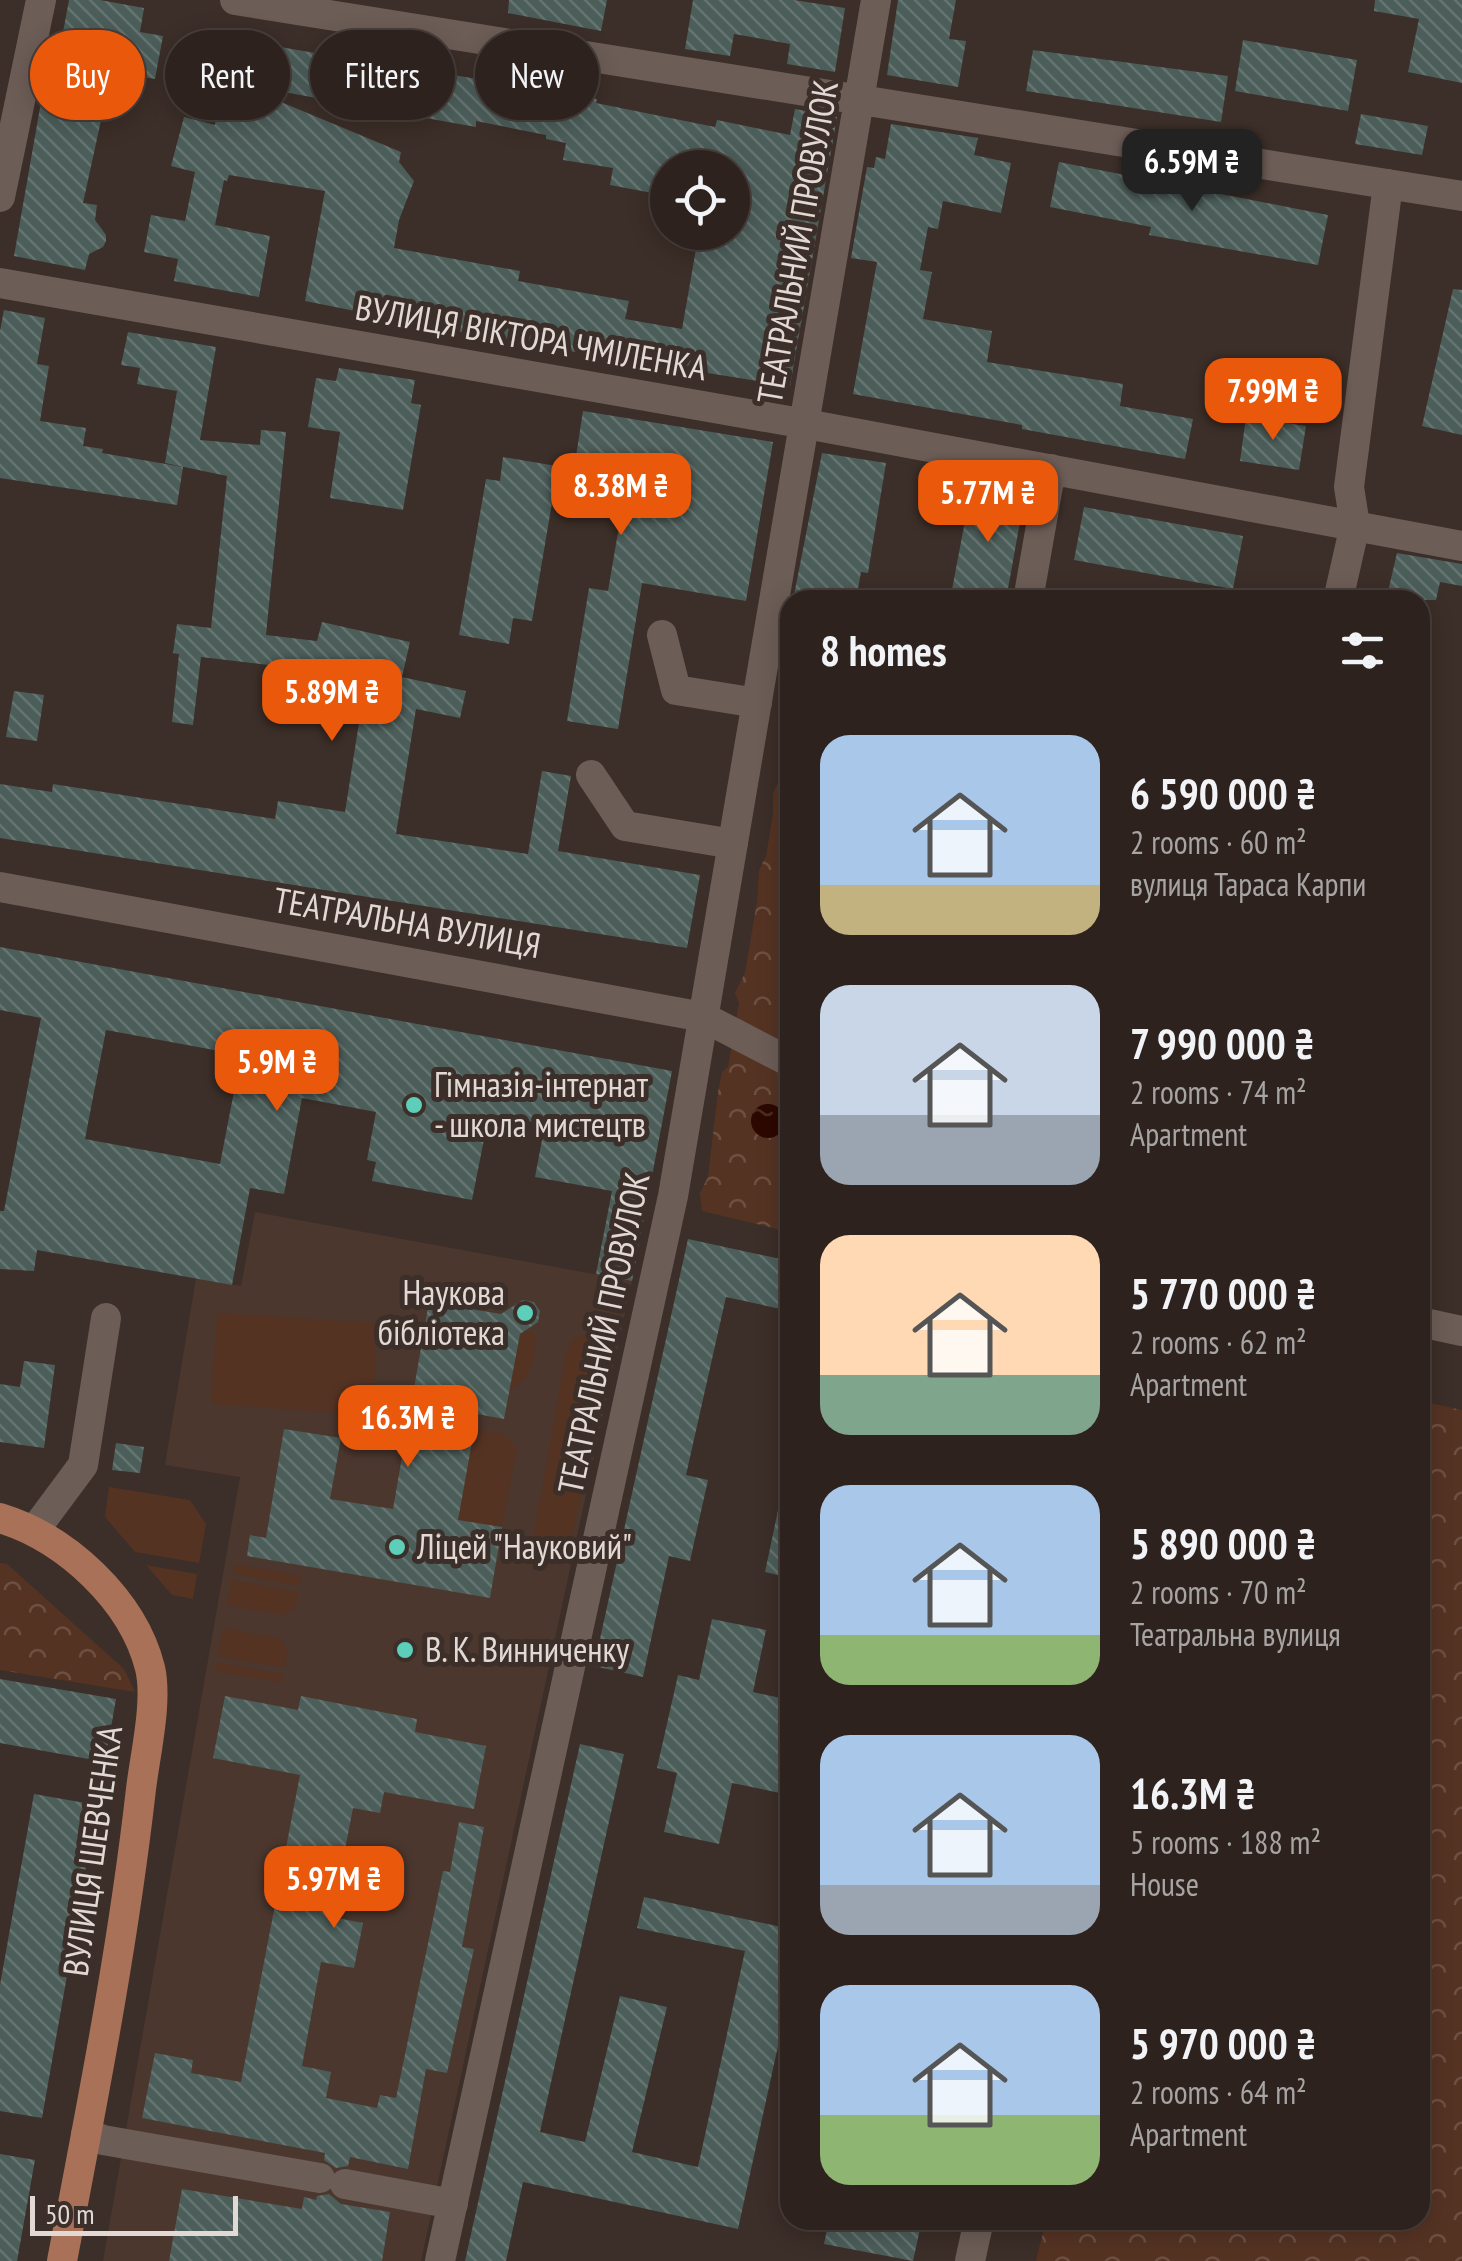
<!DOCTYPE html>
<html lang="en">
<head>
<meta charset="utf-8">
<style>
  :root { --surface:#2d221e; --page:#352a27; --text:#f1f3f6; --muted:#a7a4a4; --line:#483f3c; --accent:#ea580c }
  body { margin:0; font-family:"PT Sans Narrow",sans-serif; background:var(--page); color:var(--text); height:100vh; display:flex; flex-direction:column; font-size:38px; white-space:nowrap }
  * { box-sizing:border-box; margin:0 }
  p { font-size:32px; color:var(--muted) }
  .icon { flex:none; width:55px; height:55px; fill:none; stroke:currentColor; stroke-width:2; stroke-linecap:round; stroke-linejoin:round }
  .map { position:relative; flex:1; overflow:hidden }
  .sheet { position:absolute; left:780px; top:590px; width:650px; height:1640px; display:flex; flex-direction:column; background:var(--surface); border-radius:30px; box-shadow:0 5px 25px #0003,0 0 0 2px var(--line) }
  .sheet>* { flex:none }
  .hud { position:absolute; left:30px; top:30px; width:600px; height:90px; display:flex; gap:20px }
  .controls { position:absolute; left:650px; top:150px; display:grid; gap:20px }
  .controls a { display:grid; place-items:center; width:100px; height:100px; border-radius:50%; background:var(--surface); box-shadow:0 5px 25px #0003,0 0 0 2px var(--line); font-size:50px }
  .scale { position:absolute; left:30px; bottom:25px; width:208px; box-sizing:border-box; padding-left:10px; border:5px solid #e2d9d5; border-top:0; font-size:28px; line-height:35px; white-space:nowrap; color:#e2d9d5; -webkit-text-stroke:8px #3c2e28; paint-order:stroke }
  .price { position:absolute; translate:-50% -85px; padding:0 22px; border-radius:20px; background:var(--accent); color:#fff; font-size:32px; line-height:65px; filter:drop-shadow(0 2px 5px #0008) }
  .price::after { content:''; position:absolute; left:50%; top:60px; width:30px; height:22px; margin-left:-15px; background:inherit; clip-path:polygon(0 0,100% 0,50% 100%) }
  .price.current { background:#222; color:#fff }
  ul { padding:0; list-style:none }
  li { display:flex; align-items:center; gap:30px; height:250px; padding:0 40px }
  li span { display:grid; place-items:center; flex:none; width:280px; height:200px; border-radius:30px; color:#555 }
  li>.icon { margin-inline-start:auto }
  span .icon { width:120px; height:120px; fill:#fffc; stroke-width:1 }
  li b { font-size:42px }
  h2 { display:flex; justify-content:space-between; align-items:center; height:120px; padding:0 40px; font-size:42px }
  .pill { padding:0 35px; border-radius:45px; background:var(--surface); box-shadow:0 5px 25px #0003,0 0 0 2px var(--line); font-size:35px; line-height:90px }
  .pill.current { background:var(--accent); color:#fff }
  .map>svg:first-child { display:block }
</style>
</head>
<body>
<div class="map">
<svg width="1462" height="2261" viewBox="0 0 1462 2261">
  <defs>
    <pattern id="forest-crowns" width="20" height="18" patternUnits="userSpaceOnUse" patternTransform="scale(2.5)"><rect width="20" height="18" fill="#553323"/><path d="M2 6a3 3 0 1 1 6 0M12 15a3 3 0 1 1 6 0" fill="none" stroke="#6d5042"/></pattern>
    <pattern id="water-ripples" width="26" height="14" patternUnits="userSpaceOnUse" patternTransform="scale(2.5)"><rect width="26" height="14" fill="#2c0800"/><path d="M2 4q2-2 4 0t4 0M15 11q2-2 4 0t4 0" fill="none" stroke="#4a2b24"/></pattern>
    <pattern id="building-back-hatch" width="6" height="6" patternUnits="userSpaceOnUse" patternTransform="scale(2.5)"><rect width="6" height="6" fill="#4c5e5a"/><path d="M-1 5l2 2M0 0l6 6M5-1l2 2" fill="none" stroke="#667471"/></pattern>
  </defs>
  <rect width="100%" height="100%" fill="#3c2e28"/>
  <path fill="#4b372e" d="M 255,1212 L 632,1281 L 421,2261 L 103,2261 L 240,1477 L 165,1465 L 196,1278 L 241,1286 Z"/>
  <path fill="#553323" d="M 217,1313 L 378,1323 L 372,1415 L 211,1404 Z
    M 597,1329 L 616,1334 L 566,1563 L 538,1554 L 533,1538 L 567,1349 L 572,1340 Z
    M 525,1331 L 537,1333 C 533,1357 534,1379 510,1389 L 520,1334 Z
    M 474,1429 L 502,1433 L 517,1448 L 502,1527 L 458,1520 Z
    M 109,1487 L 190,1500 L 206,1524 L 199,1563 L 135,1552 L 105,1517 Z
    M 235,1564 L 301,1576 L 300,1586 L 233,1574 Z
    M 146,1565 L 197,1574 L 193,1599 L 172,1595 Z
    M 232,1580 L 298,1592 L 296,1607 L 284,1615 L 227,1605 Z
    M 223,1628 L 279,1638 L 288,1650 L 284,1668 L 218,1656 Z
    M 217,1662 L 283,1674 L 282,1683 L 215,1671 Z"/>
  <path fill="url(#forest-crowns)" d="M 790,719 L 790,1232 L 702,1211 L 700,1193 L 708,1177 L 718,1092 L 722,1072 L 728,1067 L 739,1003 L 735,993 L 745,973 L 757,902 L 759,870 L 766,856 L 773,814 L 773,793 L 779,781 Z
    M 1420,1401 L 1462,1410 L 1462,2261 L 1036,2261 L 1046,2220 L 1420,2220 Z
    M 0,1563 L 7,1564 L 124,1669 L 135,1692 L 0,1670 Z"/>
  <path fill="url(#water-ripples)" d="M751 1121a17 17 0 1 1 34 0a17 17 0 1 1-34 0Z"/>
  <path fill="url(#building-back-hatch)" fill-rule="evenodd" d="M 69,0 L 100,0 L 144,8 L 140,32 L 163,36 L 155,79 L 78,65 L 71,109 L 102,116 L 83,203 L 97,205 L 95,220 L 106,235 L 106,241 L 103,247 L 89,254 L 85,270 L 14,256 L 48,62 L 57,64 Z
    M 509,0 L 607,0 L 601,31 L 508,13 Z
    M 693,0 L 794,0 L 845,8 L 835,72 L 787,64 L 790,44 L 734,34 L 730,56 L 685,49 Z
    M 898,0 L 956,0 L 949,39 L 966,41 L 958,87 L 887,75 Z
    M 1375,0 L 1462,0 L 1462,83 L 1408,72 L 1419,19 L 1374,11 Z
    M 228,38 L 362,61 L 354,105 L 284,92 L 281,102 L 401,152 L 399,162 L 414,181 L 399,220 L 394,248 L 520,271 L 518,281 L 629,301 L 625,319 L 682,329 L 699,232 L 732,232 L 732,168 L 668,168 L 668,196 L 610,185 L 613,168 L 563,160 L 566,143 L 546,139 L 546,135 L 476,121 L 476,127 L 398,113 L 406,67 L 597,99 L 596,103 L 715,127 L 717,120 L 790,135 L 795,109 L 837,117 L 790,386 L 506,341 L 305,301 L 325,191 L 229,175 L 227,181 L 224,180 L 215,225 L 270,236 L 259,297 L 174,281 L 178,259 L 144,252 L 151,215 L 185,221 L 195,172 L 171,166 L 184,117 L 215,125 Z
    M 1243,40 L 1357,60 L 1348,111 L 1235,91 Z
    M 1033,50 L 1228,76 L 1221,122 L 1026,91 Z
    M 1361,114 L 1428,126 L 1422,155 L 1355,144 Z
    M 891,124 L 978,138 L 974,155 L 1011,163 L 1001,213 L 943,201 L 938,229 L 928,227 L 920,270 L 932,272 L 923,319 L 992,331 L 987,362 L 1123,384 L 1120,406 L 1193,419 L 1185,459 L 1022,429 L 1022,425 L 853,394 L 877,262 L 851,258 L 867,167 L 874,168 L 876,157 L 885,159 Z
    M 1059,162 L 1328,215 L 1318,265 L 1149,235 L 1151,227 L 1050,207 Z
    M 1453,289 L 1462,290 L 1462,435 L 1422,426 Z
    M 4,310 L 45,318 L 37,364 L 49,366 L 40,421 L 86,428 L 83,446 L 103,449 L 102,453 L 183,467 L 177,505 L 0,478 L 0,331 Z
    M 128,332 L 216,347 L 200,440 L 260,445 L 261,430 L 286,432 L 266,635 L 317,641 L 322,622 L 410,642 L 402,677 L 466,691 L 460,718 L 416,709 L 396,834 L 528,854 L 542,771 L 571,776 L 558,851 L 700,875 L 687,948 L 0,838 L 0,784 L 52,792 L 53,784 L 275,819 L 278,801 L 345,812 L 363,697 L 307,684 L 311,670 L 201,657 L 193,725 L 172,722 L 179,654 L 173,653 L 177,624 L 211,628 L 227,476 L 165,463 L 177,391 L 137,384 L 140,368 L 121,365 Z
    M 339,368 L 415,380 L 411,403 L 421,405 L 403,510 L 330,498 L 340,432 L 308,427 L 316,378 L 336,381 Z
    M 583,411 L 773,442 L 746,601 L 642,583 L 618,729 L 567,721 L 589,588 L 608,591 L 623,503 L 554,491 L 532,621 L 513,618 L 509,644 L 459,635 L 486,479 L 500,481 L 503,457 L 574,469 Z
    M 1246,417 L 1306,426 L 1299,470 L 1240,461 Z
    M 822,453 L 886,463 L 868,573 L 861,572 L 856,600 L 793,600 Z
    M 972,484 L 1025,494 L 1006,600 L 950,600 Z
    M 1084,507 L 1243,536 L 1233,589 L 1074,560 Z
    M 1397,553 L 1462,564 L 1462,586 L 1440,582 L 1436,600 L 1386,600 Z
    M 14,691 L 44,695 L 37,741 L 6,737 Z
    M 0,947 L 672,1071 L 632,1281 L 596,1274 L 612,1191 L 535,1177 L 545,1124 L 489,1114 L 472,1200 L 372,1181 L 376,1162 L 367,1160 L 376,1112 L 302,1098 L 284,1194 L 250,1188 L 232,1285 L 37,1250 L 34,1271 L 0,1269 L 0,1211 L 4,1211 L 41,1018 L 0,1010 ZM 106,1030 L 241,1055 L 220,1164 L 85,1139 Z
    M 688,1239 L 790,1261 L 790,1311 L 726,1297 L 686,1475 L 708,1480 L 690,1561 L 669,1556 L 643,1677 L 594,1666 Z
    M 523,1300 L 534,1302 L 540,1311 L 538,1322 L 520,1334 L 504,1419 L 477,1414 L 458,1520 L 502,1527 L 490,1598 L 247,1556 L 250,1535 L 266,1538 L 284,1429 L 341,1438 L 330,1499 L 393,1509 L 429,1302 L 501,1314 Z
    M 24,1361 L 55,1365 L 44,1448 L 0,1442 L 0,1384 L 20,1387 Z
    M 116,1443 L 144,1447 L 140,1473 L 112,1470 Z
    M 780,1501 L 790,1502 L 790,1578 L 765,1572 Z
    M 712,1619 L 766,1630 L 753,1692 L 790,1700 L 790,1795 L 732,1783 L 719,1844 L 664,1832 L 677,1773 L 657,1768 L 678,1675 L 699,1680 Z
    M 0,1679 L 116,1699 L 105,1762 L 0,1743 Z
    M 225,1696 L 298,1710 L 301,1696 L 417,1719 L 415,1732 L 486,1746 L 474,1809 L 384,1792 L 380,1813 L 353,1808 L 332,1917 L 363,1923 L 354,1968 L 321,1962 L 302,2066 L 331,2072 L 326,2098 L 377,2108 L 380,2095 L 396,2098 L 443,1871 L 450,1872 L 459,1822 L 484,1827 L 462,1947 L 474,1949 L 447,2073 L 426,2069 L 408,2169 L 350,2157 L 348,2166 L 336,2168 L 324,2160 L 325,2153 L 142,2118 L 155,2053 L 193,2060 L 191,2073 L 241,2082 L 300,1775 L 213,1758 Z
    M 580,1744 L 624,1754 L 540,2132 L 585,2142 L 620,1996 L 667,2007 L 632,2152 L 698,2167 L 745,1951 L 637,1928 L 644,1897 L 790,1929 L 790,1991 L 738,2229 L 523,2182 L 506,2261 L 465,2261 Z
    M 34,1794 L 97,1805 L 42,2118 L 0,2111 L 0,1985 Z
    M 0,2154 L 35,2160 L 17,2261 L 0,2261 Z
    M 182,2189 L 302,2209 L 304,2197 L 316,2200 L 317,2196 L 329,2194 L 341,2204 L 390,2212 L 382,2261 L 169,2261 Z
    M 829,2220 L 922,2220 L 913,2261 L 824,2244 Z"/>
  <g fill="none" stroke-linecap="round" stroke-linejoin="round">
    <path stroke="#6d5d57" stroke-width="30" d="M 235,0 L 1462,196
      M 0,197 L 41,0
      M 0,283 L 806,424 L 1462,546
      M 1028,600 L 1051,469
      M 1338,600 L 1355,525 L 1349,487 L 1388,184
      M 662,635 L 676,690 L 757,703
      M 591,775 L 625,826 L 733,844
      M 0,887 L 703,1017 L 790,1062
      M 1420,1322 L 1462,1331
      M 34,1531 L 83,1465 L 106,1318
      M 86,2134 L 103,2140 L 320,2178
      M 345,2184 L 453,2204
      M 440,2261 L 673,1196 L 876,0
      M 970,2261 L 979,2220"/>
    <path stroke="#a97157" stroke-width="30" d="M 0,1518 C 66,1538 133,1600 150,1668 C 158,1701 145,1755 141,1789 C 123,1948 92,2104 62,2261"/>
  </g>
  <g fill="#5dceb9" stroke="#3c2e28" stroke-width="4">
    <circle cx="414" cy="1105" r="10"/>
    <circle cx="525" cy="1313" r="10"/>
    <circle cx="397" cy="1547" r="10"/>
    <circle cx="405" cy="1650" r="10"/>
  </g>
  <g text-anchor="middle" stroke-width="10" stroke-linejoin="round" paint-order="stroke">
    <g font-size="35" fill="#e2d9d5" stroke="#3c2e28">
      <text transform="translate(798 242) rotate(-80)" y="12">ТЕАТРАЛЬНИЙ ПРОВУЛОК</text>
      <text transform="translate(531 338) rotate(10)" y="12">ВУЛИЦЯ ВІКТОРА ЧМІЛЕНКА</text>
      <text transform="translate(407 923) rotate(10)" y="12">ТЕАТРАЛЬНА ВУЛИЦЯ</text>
      <text transform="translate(604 1333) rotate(-78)" y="12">ТЕАТРАЛЬНИЙ ПРОВУЛОК</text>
      <text transform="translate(93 1851) rotate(-82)" y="12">ВУЛИЦЯ ШЕВЧЕНКА</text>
    </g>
    <g font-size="35" fill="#e2d9d5" stroke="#3c2e28" text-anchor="start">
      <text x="434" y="1097">Гімназія-інтернат<tspan x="434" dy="40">- школа мистецтв</tspan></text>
      <text x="505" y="1305" text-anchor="end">Наукова<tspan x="505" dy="40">бібліотека</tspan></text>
      <text x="417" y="1559">Ліцей "Науковий"</text>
      <text x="425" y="1662">В. К. Винниченку</text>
    </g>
  </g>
</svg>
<div class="controls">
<a><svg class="icon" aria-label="locate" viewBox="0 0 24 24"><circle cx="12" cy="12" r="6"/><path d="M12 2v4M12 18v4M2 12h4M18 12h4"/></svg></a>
</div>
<div class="scale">50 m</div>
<b class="price current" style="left:1192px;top:214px">6.59M ₴</b>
<b class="price" style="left:1273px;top:443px">7.99M ₴</b>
<b class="price" style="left:621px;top:538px">8.38M ₴</b>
<b class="price" style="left:988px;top:545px">5.77M ₴</b>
<b class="price" style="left:332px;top:744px">5.89M ₴</b>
<b class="price" style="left:277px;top:1114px">5.9M ₴</b>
<b class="price" style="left:408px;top:1470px">16.3M ₴</b>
<b class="price" style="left:334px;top:1931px">5.97M ₴</b>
<div class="hud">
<a class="pill current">Buy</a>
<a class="pill">Rent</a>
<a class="pill">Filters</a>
<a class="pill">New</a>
</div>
<section class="sheet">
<h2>8 homes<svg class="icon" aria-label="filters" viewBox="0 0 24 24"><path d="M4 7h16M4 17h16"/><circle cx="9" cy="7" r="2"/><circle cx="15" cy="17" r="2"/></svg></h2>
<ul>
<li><span style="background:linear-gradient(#a9c7e8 75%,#c2b280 0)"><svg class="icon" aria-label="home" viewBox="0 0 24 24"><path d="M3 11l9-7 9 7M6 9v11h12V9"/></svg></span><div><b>6 590 000 ₴</b><p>2 rooms · 60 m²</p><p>вулиця Тараса Карпи</p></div></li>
<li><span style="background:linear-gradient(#c9d6e8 65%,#9aa5b1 0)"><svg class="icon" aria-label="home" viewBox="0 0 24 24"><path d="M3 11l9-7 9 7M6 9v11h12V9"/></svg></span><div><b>7 990 000 ₴</b><p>2 rooms · 74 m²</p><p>Apartment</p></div></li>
<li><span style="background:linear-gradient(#ffd9b3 70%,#7fa58c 0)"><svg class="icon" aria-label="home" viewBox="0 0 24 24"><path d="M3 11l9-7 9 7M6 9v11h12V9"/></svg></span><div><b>5 770 000 ₴</b><p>2 rooms · 62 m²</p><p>Apartment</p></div></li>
<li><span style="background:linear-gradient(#a9c7e8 75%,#8fb573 0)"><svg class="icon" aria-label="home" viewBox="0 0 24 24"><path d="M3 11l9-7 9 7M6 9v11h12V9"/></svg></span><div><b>5 890 000 ₴</b><p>2 rooms · 70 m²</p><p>Театральна вулиця</p></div></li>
<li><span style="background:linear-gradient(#a9c7e8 75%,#9aa5b1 0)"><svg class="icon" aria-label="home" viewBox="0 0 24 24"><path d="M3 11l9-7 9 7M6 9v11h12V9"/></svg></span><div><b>16.3M ₴</b><p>5 rooms · 188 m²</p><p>House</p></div></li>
<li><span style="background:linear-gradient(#a9c7e8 65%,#8fb573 0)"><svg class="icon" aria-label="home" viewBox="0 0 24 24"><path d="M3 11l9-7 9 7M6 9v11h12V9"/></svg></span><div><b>5 970 000 ₴</b><p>2 rooms · 64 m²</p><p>Apartment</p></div></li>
</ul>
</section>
</div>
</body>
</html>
